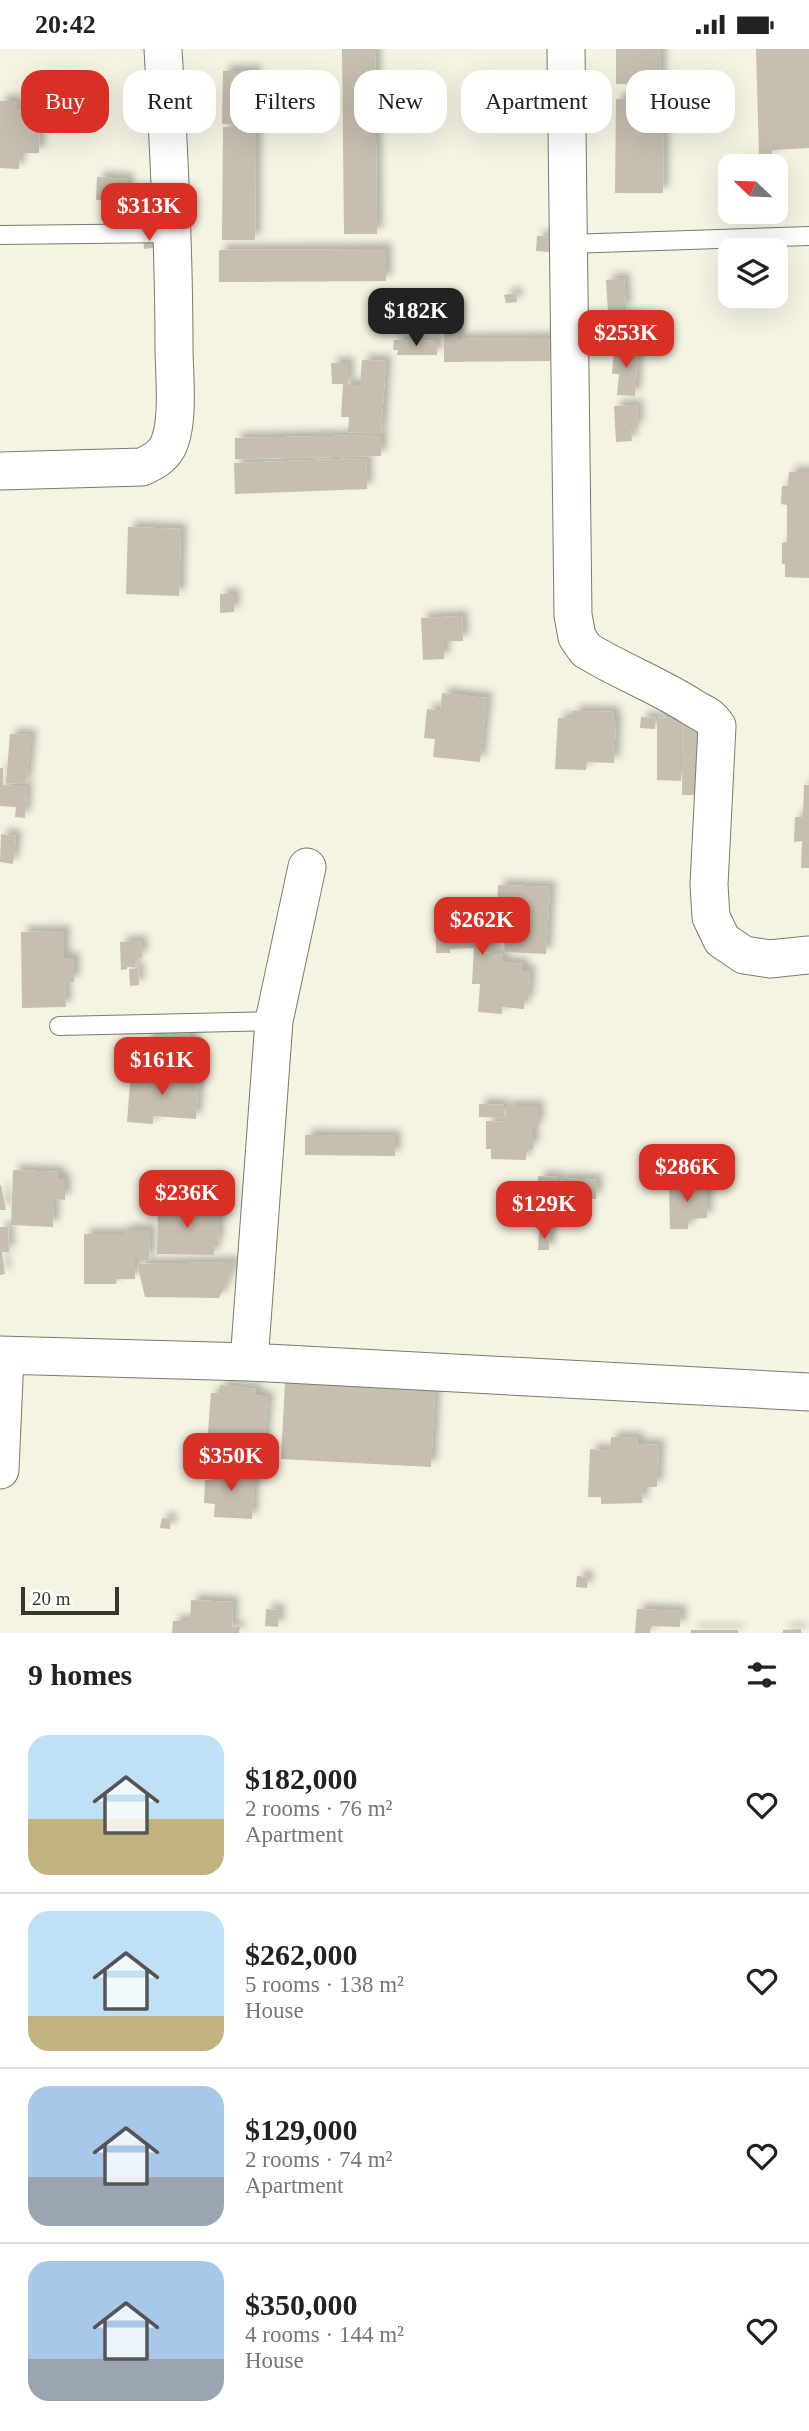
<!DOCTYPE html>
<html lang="en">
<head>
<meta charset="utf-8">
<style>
  :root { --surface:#fff; --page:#f6f6f6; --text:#222; --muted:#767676; --line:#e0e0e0; --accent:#d93025 }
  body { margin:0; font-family:Georgia,serif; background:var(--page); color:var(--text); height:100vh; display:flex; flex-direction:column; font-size:26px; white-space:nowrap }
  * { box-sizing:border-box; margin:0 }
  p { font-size:23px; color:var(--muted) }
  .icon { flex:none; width:38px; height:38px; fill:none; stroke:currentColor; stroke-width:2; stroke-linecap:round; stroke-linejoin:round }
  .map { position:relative; height:1584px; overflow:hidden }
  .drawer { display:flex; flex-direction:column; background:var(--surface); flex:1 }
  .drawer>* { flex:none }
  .hud { position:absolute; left:21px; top:21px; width:768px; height:63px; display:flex; gap:14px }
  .needle { width:46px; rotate:293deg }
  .fabs { position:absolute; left:718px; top:105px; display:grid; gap:14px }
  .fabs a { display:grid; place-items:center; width:70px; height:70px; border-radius:14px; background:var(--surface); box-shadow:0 7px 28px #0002; font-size:35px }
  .scale { position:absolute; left:21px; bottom:18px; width:98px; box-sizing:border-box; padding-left:7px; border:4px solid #36362f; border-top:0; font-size:19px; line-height:24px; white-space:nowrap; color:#36362f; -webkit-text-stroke:5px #fff; paint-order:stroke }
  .price { position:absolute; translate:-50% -60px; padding:0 16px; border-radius:14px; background:var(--accent); color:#fff; font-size:23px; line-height:46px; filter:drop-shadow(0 2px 4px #0008) }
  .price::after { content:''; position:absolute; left:50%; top:42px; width:21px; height:16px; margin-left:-10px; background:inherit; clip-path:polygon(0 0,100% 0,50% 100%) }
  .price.selected { background:#222; color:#fff }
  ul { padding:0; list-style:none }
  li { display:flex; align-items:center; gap:21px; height:175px; padding:0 28px }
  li+li { border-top:2px solid var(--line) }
  li span { display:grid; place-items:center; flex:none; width:196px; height:140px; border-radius:21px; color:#555 }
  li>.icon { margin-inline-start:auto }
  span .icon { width:84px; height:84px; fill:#fffc; stroke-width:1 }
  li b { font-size:30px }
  h2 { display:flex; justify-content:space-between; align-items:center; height:84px; padding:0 28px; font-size:30px }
  .chip { padding:0 24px; border-radius:21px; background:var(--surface); box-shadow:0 7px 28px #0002; font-size:24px; line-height:63px }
  .chip.selected { background:var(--accent); color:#fff }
  .status { display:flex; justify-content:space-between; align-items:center; height:49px; padding:0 35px; background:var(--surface); direction:ltr }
  .status svg { height:19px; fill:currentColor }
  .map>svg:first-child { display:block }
</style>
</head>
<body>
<div class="status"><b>20:42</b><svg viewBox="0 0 49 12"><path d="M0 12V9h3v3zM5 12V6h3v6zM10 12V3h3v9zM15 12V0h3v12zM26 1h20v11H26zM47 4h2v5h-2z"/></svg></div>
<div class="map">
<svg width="809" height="1584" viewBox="0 0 809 1584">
  <defs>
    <filter id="shadow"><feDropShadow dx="6" dy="-6" stdDeviation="3.5" flood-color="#0004"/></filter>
  </defs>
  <rect width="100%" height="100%" fill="#f5f4e3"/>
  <path fill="#c6beaf" filter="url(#shadow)" d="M 342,0 L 375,0 L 377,185 L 344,185 Z
    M 616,0 L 661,0 L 660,36 L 616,35 Z
    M 756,0 L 809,0 L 809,99 L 772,101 L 773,107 L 759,107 Z
    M 223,22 L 255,22 L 254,75 L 222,75 Z
    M 616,50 L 664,50 L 663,144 L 615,144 Z
    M 0,52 L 17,52 L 17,60 L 40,60 L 39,104 L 20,104 L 19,120 L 0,119 Z
    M 223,78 L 256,78 L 255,191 L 222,191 Z
    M 97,128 L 128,130 L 127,151 L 96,151 Z
    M 143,183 L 160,198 L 144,200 Z
    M 537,187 L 550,188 L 549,203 L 536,202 Z
    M 386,200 L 386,232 L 219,233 L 219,201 Z
    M 624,229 L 626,261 L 608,263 L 606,231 Z
    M 516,244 L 517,253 L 506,254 L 504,246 Z
    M 459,258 L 459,290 L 549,289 L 550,312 L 444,313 L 444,259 Z
    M 615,265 L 650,270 L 646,299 L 611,295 Z
    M 394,291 L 437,292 L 437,306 L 397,306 L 398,301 L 393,301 Z
    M 614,299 L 638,300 L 635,347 L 617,346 L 619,325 L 612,325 Z
    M 362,311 L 386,312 L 381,385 L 348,383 L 349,368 L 341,368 L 343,335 L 332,335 L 331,314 L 348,314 L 348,336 L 360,336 Z
    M 637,356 L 638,379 L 631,380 L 632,392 L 616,393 L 614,357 Z
    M 381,386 L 381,407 L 235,410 L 235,389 Z
    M 366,409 L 367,440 L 235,445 L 234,414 Z
    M 789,423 L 809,423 L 809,529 L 785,528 L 785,515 L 782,515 L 782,494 L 787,493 L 787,456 L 781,455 L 782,437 L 788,437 Z
    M 128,478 L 181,480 L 179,547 L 126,545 Z
    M 220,545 L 234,545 L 234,563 L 220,564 Z
    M 462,567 L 463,592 L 444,592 L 444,610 L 423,611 L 421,569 Z
    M 442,644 L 487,649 L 480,713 L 433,708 L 435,690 L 424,689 L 427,660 L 440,662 Z
    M 573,662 L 614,663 L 613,670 L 616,670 L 614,714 L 587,713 L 586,721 L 555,720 L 558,669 L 573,670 Z
    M 641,668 L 656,669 L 655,680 L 640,679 Z
    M 681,668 L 681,732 L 657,731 L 657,669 Z
    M 683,672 L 707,672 L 705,746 L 682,746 Z
    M 10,685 L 31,686 L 26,735 L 6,734 Z
    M 0,719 L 3,719 L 3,736 L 27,738 L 25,769 L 15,768 L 16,758 L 0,757 Z
    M 804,736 L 809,736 L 809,819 L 801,819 L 802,792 L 794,793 L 795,768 L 803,768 Z
    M 1,785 L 16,787 L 13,815 L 0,813 Z
    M 498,836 L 550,838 L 546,905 L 504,903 L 507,862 L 497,862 Z
    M 435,858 L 492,858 L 492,903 L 480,904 L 503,906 L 503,913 L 523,915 L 523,922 L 530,922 L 528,952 L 525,951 L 524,960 L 502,958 L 502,965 L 478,963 L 480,935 L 472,935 L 474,899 L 450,900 L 450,904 L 436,904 Z
    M 64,882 L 64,909 L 74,909 L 74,933 L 65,933 L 66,958 L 22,959 L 21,883 Z
    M 141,892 L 142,908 L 135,908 L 135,918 L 127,918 L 127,920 L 121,921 L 120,893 Z
    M 138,919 L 139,936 L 130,937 L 129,920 Z
    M 188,984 L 189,989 L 193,988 L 196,1016 L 188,1017 L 189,1020 L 150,1023 L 146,988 Z
    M 131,1023 L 199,1027 L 196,1070 L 153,1067 L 153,1075 L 127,1073 Z
    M 479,1055 L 504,1056 L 504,1069 L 479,1068 Z
    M 506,1057 L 538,1057 L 538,1078 L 533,1078 L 533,1100 L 526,1100 L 526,1111 L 491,1110 L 491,1100 L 486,1100 L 486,1072 L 506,1073 Z
    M 305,1086 L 395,1087 L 395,1107 L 305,1106 Z
    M 13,1121 L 59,1123 L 59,1130 L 65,1130 L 65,1151 L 54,1150 L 53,1178 L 11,1176 Z
    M 538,1127 L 559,1128 L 556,1180 L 536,1179 Z
    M 561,1129 L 597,1131 L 596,1150 L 559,1148 Z
    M 707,1135 L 707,1169 L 689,1170 L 688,1180 L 670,1180 L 669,1136 Z
    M 0,1136 L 1,1136 L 6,1161 L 0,1161 Z
    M 158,1155 L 213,1157 L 212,1163 L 219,1164 L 218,1194 L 215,1194 L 214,1206 L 157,1205 Z
    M 0,1178 L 8,1178 L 9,1203 L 2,1203 L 5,1225 L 0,1226 Z
    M 123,1181 L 150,1181 L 149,1211 L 135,1211 L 135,1230 L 117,1230 L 116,1235 L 84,1235 L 84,1185 L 123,1185 Z
    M 539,1183 L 550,1183 L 549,1201 L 538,1201 Z
    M 237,1213 L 219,1249 L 145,1248 L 137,1215 Z
    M 285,1334 L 435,1342 L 431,1418 L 281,1410 Z
    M 220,1336 L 256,1340 L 256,1346 L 268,1348 L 264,1398 L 242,1396 L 242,1399 L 207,1396 L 211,1344 L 219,1344 Z
    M 611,1388 L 638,1389 L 637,1395 L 659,1396 L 657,1438 L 643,1438 L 642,1454 L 601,1455 L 601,1448 L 588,1448 L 590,1400 L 610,1402 Z
    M 214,1418 L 255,1420 L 252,1470 L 214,1468 L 215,1455 L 204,1454 L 205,1431 L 214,1431 Z
    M 162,1469 L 171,1470 L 170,1480 L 160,1479 Z
    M 577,1527 L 588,1528 L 587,1539 L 576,1538 Z
    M 191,1551 L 233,1553 L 232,1578 L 240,1578 L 239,1584 L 172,1584 L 173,1572 L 190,1572 Z
    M 266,1560 L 279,1561 L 278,1578 L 265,1577 Z
    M 637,1560 L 681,1562 L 680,1578 L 651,1577 L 650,1584 L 635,1584 Z
    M 801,1580 L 801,1584 L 783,1584 L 783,1581 Z
    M 691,1581 L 738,1581 L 738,1584 L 691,1584 Z"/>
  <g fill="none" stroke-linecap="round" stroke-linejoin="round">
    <defs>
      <path id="service" d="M 0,186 L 173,184
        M 568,195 L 809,187
        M 59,977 L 274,972"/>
      <path id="minor" d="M 566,0 L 573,566 L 577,588 L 586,601 C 620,622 658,636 692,658 C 704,666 708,664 717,677 L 709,836 L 711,868 L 722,891 L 744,906 L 770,910 L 809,906
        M 0,422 L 142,418 C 152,413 161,409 167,399 C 180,375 174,325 174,298 C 174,199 169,100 163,0
        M 0,1306 L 249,1313 L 809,1343
        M 249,1313 L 274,972 L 307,818
        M 0,1421 L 5,1307"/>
    </defs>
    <use href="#service" stroke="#7b7a6b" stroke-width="20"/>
    <use href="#minor" stroke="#7b7a6b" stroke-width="39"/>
    <use href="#service" stroke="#fff" stroke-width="18"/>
    <use href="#minor" stroke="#fff" stroke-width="37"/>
  </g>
</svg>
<div class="fabs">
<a><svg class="needle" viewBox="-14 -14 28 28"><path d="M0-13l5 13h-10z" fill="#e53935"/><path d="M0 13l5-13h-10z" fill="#767676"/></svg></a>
<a><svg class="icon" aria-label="layers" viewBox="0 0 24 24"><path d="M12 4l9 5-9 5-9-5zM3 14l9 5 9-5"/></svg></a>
</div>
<div class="scale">20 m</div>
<b class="price" style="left:149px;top:194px">$313K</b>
<b class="price selected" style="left:416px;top:299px">$182K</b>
<b class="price" style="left:626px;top:321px">$253K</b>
<b class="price" style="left:482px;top:908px">$262K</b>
<b class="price" style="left:162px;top:1048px">$161K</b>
<b class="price" style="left:687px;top:1155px">$286K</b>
<b class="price" style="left:187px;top:1181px">$236K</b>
<b class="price" style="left:544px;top:1192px">$129K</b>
<b class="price" style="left:231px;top:1444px">$350K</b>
<div class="hud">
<a class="chip selected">Buy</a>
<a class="chip">Rent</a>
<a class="chip">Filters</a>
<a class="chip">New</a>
<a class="chip">Apartment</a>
<a class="chip">House</a>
</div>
</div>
<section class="drawer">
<h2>9 homes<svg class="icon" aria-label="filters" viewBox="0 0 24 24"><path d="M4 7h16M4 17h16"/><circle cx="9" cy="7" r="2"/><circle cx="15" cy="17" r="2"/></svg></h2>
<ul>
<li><span style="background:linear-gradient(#bfe0f5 60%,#c2b280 0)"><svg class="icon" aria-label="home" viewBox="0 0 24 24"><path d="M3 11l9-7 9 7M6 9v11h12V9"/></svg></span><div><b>$182,000</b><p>2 rooms · 76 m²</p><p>Apartment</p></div><svg class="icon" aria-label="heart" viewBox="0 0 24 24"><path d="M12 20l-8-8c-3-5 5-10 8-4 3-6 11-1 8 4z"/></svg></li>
<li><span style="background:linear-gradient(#bfe0f5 75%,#c2b280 0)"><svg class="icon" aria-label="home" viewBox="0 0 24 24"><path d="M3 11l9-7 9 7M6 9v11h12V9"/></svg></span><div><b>$262,000</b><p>5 rooms · 138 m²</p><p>House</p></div><svg class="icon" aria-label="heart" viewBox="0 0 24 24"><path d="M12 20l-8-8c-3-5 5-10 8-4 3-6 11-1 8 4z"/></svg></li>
<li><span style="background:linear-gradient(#a9c7e8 65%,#9aa5b1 0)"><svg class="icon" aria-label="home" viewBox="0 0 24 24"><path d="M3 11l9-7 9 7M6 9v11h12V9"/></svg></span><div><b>$129,000</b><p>2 rooms · 74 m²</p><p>Apartment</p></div><svg class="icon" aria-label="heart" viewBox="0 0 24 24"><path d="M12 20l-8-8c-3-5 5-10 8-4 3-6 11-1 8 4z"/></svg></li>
<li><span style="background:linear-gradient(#a9c7e8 70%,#9aa5b1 0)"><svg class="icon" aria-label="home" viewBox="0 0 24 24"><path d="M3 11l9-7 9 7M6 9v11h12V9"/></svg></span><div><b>$350,000</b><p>4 rooms · 144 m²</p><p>House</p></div><svg class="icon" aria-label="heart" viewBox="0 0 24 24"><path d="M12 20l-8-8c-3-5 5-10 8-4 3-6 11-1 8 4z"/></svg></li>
</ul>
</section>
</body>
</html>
